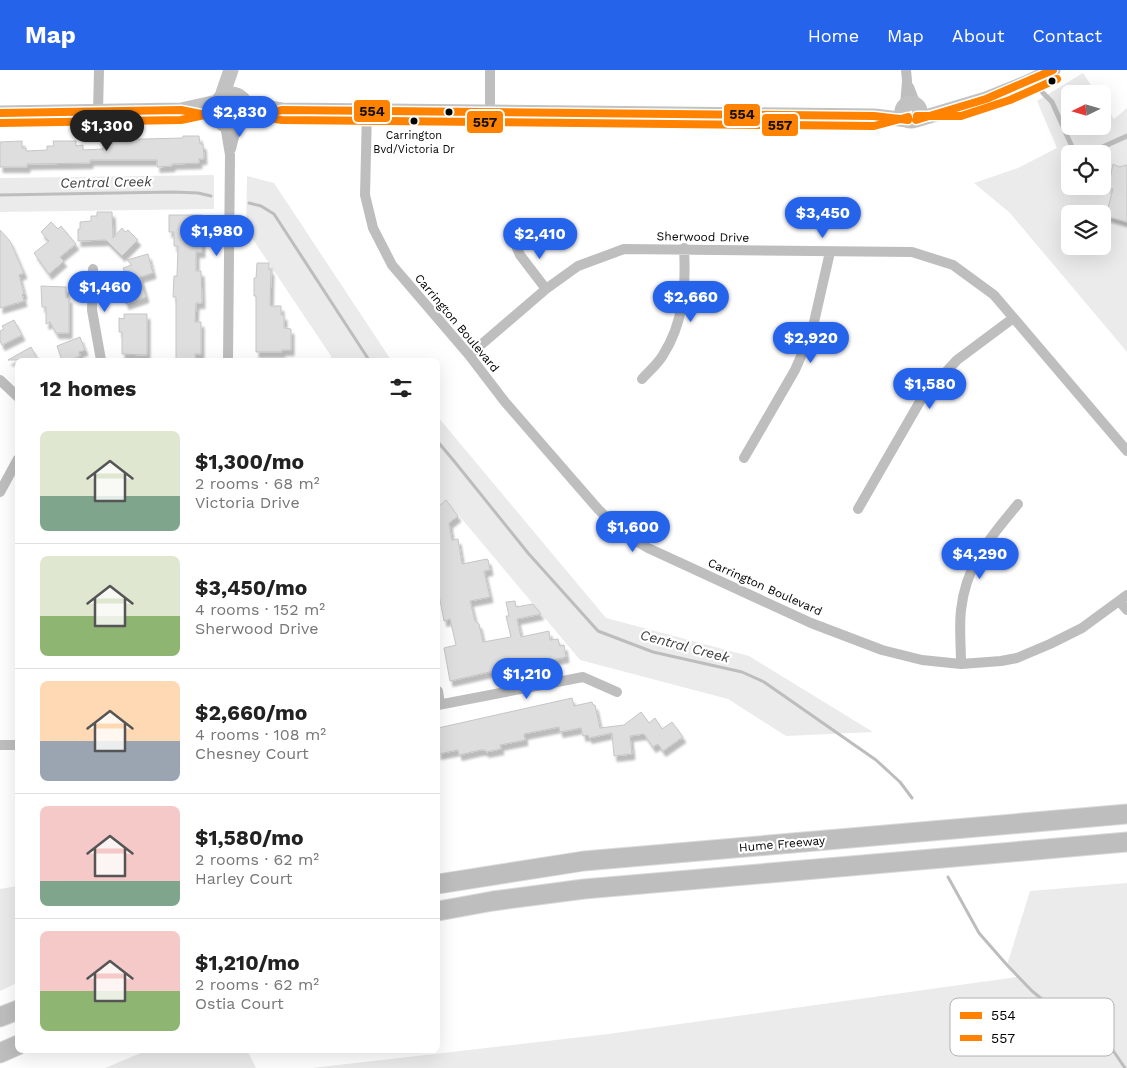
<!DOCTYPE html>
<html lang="en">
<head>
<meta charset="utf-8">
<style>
  :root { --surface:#fff; --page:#f6f6f6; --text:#222; --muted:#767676; --line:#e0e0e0; --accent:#2563eb }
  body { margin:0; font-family:"Work Sans",sans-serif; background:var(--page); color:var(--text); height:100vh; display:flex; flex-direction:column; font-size:19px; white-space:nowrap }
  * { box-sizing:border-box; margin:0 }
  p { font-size:16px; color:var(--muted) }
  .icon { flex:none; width:28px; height:28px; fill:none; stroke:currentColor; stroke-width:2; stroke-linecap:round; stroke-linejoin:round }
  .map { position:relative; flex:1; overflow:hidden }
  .sheet { position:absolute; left:15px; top:288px; width:425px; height:695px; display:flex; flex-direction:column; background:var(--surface); border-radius:8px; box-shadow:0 5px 20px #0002 }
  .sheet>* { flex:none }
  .needle { width:32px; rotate:265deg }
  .fabs { position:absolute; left:1061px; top:15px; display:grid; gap:10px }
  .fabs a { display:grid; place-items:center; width:50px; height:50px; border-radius:8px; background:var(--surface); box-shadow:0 5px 20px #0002; font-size:25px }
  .price { position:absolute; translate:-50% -42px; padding:0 11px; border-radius:18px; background:var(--accent); color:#fff; font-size:16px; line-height:32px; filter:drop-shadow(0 1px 2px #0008) }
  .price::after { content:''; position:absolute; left:50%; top:30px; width:15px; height:11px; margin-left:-8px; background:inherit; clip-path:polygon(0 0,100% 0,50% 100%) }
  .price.current { background:#222; color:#fff }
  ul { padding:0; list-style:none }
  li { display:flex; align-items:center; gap:15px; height:125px; padding:0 25px }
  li+li { border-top:1px solid var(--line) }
  li span { display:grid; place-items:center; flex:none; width:140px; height:100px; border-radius:8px; color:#555 }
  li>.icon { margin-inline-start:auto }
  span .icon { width:60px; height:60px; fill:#fffc; stroke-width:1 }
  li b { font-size:21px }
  h2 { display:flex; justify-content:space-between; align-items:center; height:60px; padding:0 25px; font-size:21px }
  header { display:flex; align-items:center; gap:30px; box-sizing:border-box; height:70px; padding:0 25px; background:var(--accent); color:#fff }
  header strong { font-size:24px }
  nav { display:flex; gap:28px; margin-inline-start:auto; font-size:18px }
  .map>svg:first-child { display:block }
</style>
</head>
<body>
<header>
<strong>Map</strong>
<nav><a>Home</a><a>Map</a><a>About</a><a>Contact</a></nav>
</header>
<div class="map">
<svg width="1127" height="998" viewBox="0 0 1127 998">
  <defs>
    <filter id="shadow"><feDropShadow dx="3" dy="5.5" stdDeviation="1" flood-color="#0004"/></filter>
  </defs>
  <rect width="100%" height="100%" fill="#fff"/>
  <path fill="#ebebeb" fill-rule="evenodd" d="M 1083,3 L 1097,24 L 1070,24 L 1070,56 L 1102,56 L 1103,32 L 1114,49 L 1127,38 L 1127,282 L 1010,143 L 974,113 L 1018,98 L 1057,78 L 1037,31 ZM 1070,84 L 1102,84 L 1102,116 L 1070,116 ZM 1070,144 L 1102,144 L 1102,176 L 1070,176 Z
    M222 40a9 9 0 1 1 18 0a9 9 0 1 1-18 0Z
    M 214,105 L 214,139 L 0,142 L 0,108 Z
    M 247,106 L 274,113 L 391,290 L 331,290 L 331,286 L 246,159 Z
    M 438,347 L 606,548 L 749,586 L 873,662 L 786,666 L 728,629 L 580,590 L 446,430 L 438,437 Z
    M 1127,813 L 1127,998 L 312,998 L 608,964 L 1017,907 L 1007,895 L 1030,821 Z
    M 17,816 L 17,913 L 0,921 L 0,819 Z
    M 148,980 L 247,980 L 256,998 L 105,998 Z"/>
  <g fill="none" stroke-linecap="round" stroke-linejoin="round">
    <path stroke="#bdbdbd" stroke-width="3" d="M 0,125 L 173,122 L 198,123 L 211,126
      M 249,133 L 261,136 L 274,144 L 369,290
      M 438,372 L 454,391 L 528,483 L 598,561 L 653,582 L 742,602 L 764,612 L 876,690 L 900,712 L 912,728
      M 948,807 L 979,863 L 1007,895 L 1032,921 L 1070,952 L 1106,970 L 1125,998"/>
  </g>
  <path fill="#dedede" stroke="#c6c6c6" filter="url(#shadow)" d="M 183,66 L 199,66 L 200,74 L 203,74 L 204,89 L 199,89 L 199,93 L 172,94 L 172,96 L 157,97 L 157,90 L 90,90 L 90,93 L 27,94 L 27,97 L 0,97 L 0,72 L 22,71 L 22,78 L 26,78 L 26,81 L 47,80 L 47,76 L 54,76 L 53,71 L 76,71 L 76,76 L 83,75 L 83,80 L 103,79 L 103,70 L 183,68 Z
    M 1113,94 L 1119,97 L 1127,95 L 1127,152 L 1106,146 L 1113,119 L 1108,118 Z
    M 97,142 L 112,142 L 113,168 L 122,158 L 125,162 L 128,160 L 138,170 L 122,186 L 106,170 L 78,171 L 78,159 L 80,159 L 80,152 L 91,151 L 91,146 L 97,146 Z
    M 169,145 L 202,145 L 202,182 L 196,182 L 196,201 L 201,201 L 202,233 L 196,233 L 195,252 L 201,252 L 201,284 L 195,284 L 195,289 L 176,289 L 176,227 L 173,227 L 174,206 L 177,206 L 178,176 L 174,176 L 174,162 L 169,162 Z
    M 51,152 L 58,159 L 61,156 L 76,174 L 60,187 L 64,191 L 49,204 L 34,183 L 49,171 L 41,162 Z
    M 0,160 L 10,171 L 24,203 L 19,205 L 24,224 L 22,224 L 24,231 L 0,238 Z
    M 148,184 L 153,203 L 140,207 L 146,227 L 126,234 L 123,225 L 119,226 L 116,216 L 128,213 L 123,198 L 132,195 L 127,190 Z
    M 257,193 L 269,193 L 269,200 L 271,200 L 270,236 L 281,236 L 281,245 L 284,245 L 284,258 L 291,259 L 291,280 L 282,280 L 282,282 L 256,282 L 256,226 L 254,226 L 254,208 L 256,208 Z
    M 41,216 L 66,217 L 66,228 L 69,227 L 69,263 L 56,263 L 50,252 L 46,254 L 46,237 L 42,237 Z
    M 124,244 L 147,244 L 147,285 L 122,284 L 122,262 L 119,262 L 119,248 L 124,249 Z
    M 14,250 L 22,265 L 2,275 L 0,271 L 0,261 L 4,259 L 2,256 Z
    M 80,267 L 85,280 L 79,282 L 80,286 L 69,290 L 62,290 L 57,276 Z
    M 31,277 L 38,290 L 8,290 Z
    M 446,430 L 458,446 L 449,453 L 452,470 L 458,469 L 462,494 L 487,489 L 488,490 L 490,500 L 484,501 L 490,527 L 470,531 L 475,551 L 479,554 L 483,572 L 511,567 L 506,546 L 509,546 L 506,532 L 515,531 L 516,537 L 533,534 L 541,544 L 517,549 L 521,567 L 549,561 L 550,570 L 558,569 L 560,576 L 564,575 L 566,587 L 542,592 L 542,590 L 450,611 L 444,578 L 456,575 L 450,549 L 444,551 L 439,525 L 438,525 L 438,437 Z
    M 572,628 L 574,636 L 592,632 L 593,635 L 595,635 L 600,658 L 624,655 L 641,642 L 649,653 L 655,648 L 662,659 L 672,652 L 683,667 L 663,681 L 658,674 L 653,677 L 644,664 L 630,666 L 632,684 L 614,686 L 612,663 L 589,668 L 588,665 L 583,666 L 581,658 L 560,662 L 559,657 L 524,664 L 525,670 L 500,675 L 501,679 L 486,682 L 485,680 L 480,680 L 459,685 L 458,680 L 438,684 L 438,658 Z"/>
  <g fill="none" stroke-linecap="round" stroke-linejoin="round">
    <defs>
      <path id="highway" d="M 438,814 L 584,791 L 1127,744
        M 438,841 L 493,831 L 584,819 L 1127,772
        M 0,947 L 18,940
        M 0,983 L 18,975"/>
    </defs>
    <use href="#highway" stroke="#dbdbdb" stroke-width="21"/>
    <path stroke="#bebebe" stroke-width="5" d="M 1036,12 L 1043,23 L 1052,32 L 1073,79 L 1077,84
      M 1087,84 L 1127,66"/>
    <path stroke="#bebebe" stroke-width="10" d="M 909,17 L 916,35
      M 905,36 L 907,11 L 906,0
      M 367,41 L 365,125 L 373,158 L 392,195 L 469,285 L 505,332 L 598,439 L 621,462 L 648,478 L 811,553 L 882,580 L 922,590 L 961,594 L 1001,591 L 1017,588 L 1050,574 L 1082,558 L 1127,525
      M 98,42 L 99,0
      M 490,42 L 490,0
      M 225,55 L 230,85 L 228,290
      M 231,79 L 237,55
      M 517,166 L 517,178 L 520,185 L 546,219
      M 93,199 L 92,240 L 101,290
      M 469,285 L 546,219 L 578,196 L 624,179 L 912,182 L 953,195 L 994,225 L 1127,381
      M 642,309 C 649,301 658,294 663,285 C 684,252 686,216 684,178
      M 0,310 L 18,327
      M 744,388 L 795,300 L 812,261 L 830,182
      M 0,422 L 18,389
      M 858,439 L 922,328 L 957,290 L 1012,249
      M 1119,531 L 1127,540
      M 961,594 C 961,576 959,557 961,540 C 966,494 990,468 1018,434
      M 438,621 L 440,634
      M 438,635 L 583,607 L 617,622
      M 0,675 L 18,675"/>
    <path stroke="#c2c2c2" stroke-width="15" d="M215 40a16 16 0 1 1 32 0a16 16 0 1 1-32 0Z
      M 222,26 L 231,0
      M902 42a9 9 0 1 1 18 0a9 9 0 1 1-18 0Z
      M 246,34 L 282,40 L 874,46 L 908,50
      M 0,43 L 181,40 L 217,32
      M 916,50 L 986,29 L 1028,12 L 1053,0"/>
    <use href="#highway" stroke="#bebebe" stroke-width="19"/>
    <defs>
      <path id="bus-1" d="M 0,43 L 181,40 L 216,47
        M 244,49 L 282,40 L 874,46 L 908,50
        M 916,50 L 986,29 L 1053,0"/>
      <path id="bus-2" d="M 244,44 L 282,50 L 874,56 L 908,47
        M 917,46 L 961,46 L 1010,30 L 1057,9
        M 0,53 L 181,50 L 219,42"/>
    </defs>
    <use href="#bus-1" stroke="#fff" stroke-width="11"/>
    <use href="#bus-2" stroke="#fff" stroke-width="11"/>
    <use href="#bus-1" stroke="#ff8200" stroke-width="8"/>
    <use href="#bus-2" stroke="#ff8200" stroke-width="8"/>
  </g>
  <g fill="#000" stroke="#fff" stroke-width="2">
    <circle cx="1052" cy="11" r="4.5"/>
    <circle cx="449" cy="42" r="4.5"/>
    <circle cx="414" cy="51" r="4.5"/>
  </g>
  <g text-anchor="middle" stroke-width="4.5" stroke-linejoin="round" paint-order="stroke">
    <g font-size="11" fill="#000" stroke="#fff">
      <text x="414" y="69">Carrington<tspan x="414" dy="14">Bvd/Victoria Dr</tspan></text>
    </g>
    <g font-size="12" fill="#000" stroke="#fff">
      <text transform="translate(703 167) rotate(1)" y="4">Sherwood Drive</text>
      <text transform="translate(457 253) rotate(50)" y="4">Carrington Boulevard</text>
      <text transform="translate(765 517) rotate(24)" y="4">Carrington Boulevard</text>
      <text transform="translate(782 774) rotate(-5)" y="4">Hume Freeway</text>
    </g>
    <g font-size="14" font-style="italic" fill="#424242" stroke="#fff">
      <text transform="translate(106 112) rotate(-1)" y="5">Central Creek</text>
      <text transform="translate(685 576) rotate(15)" y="5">Central Creek</text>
    </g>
  </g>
  <rect x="950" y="928" width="164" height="58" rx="8" fill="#fff" stroke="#b2b2b2" stroke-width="1"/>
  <rect x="960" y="942" width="22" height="7" fill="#ff8200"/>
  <rect x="960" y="965" width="22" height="6" fill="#ff8200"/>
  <g font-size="14" fill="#000">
    <text x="991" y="950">554</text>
    <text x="991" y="973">557</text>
  </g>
  <g stroke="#fff" stroke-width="2">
    <rect x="353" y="29" width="38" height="24" rx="5" fill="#ff8200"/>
    <rect x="723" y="33" width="38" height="24" rx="5" fill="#ff8200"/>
    <rect x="466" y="40" width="38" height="24" rx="5" fill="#ff8200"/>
    <rect x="761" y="43" width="38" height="24" rx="5" fill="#ff8200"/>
  </g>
  <g font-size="14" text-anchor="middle" font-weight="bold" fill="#111">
    <text x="372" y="46">554</text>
    <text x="742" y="49">554</text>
    <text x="485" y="57">557</text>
    <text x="780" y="60">557</text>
  </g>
</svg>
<div class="fabs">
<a><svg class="needle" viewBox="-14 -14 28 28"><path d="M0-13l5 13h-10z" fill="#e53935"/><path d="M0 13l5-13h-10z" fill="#767676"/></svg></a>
<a><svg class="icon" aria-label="locate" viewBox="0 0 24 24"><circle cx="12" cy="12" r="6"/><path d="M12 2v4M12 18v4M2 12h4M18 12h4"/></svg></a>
<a><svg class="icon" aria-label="layers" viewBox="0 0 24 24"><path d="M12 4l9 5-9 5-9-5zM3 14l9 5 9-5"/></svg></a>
</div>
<b class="price" style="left:240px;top:68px">$2,830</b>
<b class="price current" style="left:107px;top:82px">$1,300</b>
<b class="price" style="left:823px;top:169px">$3,450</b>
<b class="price" style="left:217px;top:187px">$1,980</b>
<b class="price" style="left:540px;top:190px">$2,410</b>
<b class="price" style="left:105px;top:243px">$1,460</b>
<b class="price" style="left:691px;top:253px">$2,660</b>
<b class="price" style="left:811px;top:294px">$2,920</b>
<b class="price" style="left:930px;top:340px">$1,580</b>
<b class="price" style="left:633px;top:483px">$1,600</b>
<b class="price" style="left:980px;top:510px">$4,290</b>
<b class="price" style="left:527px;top:630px">$1,210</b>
<section class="sheet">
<h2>12 homes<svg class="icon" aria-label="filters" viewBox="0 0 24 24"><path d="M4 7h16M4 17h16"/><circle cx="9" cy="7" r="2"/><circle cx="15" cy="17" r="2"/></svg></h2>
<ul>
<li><span style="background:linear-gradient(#dfe7d0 65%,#7fa58c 0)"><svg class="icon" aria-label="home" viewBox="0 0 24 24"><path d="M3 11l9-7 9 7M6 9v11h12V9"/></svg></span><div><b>$1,300/mo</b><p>2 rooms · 68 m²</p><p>Victoria Drive</p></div></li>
<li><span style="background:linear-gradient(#dfe7d0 60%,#8fb573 0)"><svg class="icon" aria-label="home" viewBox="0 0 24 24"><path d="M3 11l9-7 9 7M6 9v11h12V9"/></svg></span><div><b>$3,450/mo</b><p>4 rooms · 152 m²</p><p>Sherwood Drive</p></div></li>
<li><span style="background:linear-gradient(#ffd9b3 60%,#9aa5b1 0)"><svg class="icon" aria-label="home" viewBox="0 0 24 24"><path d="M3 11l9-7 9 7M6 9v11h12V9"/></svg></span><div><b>$2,660/mo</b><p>4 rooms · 108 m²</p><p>Chesney Court</p></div></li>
<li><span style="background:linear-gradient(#f6c9c9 75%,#7fa58c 0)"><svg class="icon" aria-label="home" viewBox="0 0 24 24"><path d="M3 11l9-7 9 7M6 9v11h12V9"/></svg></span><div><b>$1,580/mo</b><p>2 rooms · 62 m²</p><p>Harley Court</p></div></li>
<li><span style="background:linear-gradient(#f6c9c9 60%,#8fb573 0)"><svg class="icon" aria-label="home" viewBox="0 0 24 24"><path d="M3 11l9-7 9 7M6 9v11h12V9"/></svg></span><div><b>$1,210/mo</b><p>2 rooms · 62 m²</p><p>Ostia Court</p></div></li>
</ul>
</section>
</div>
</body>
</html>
